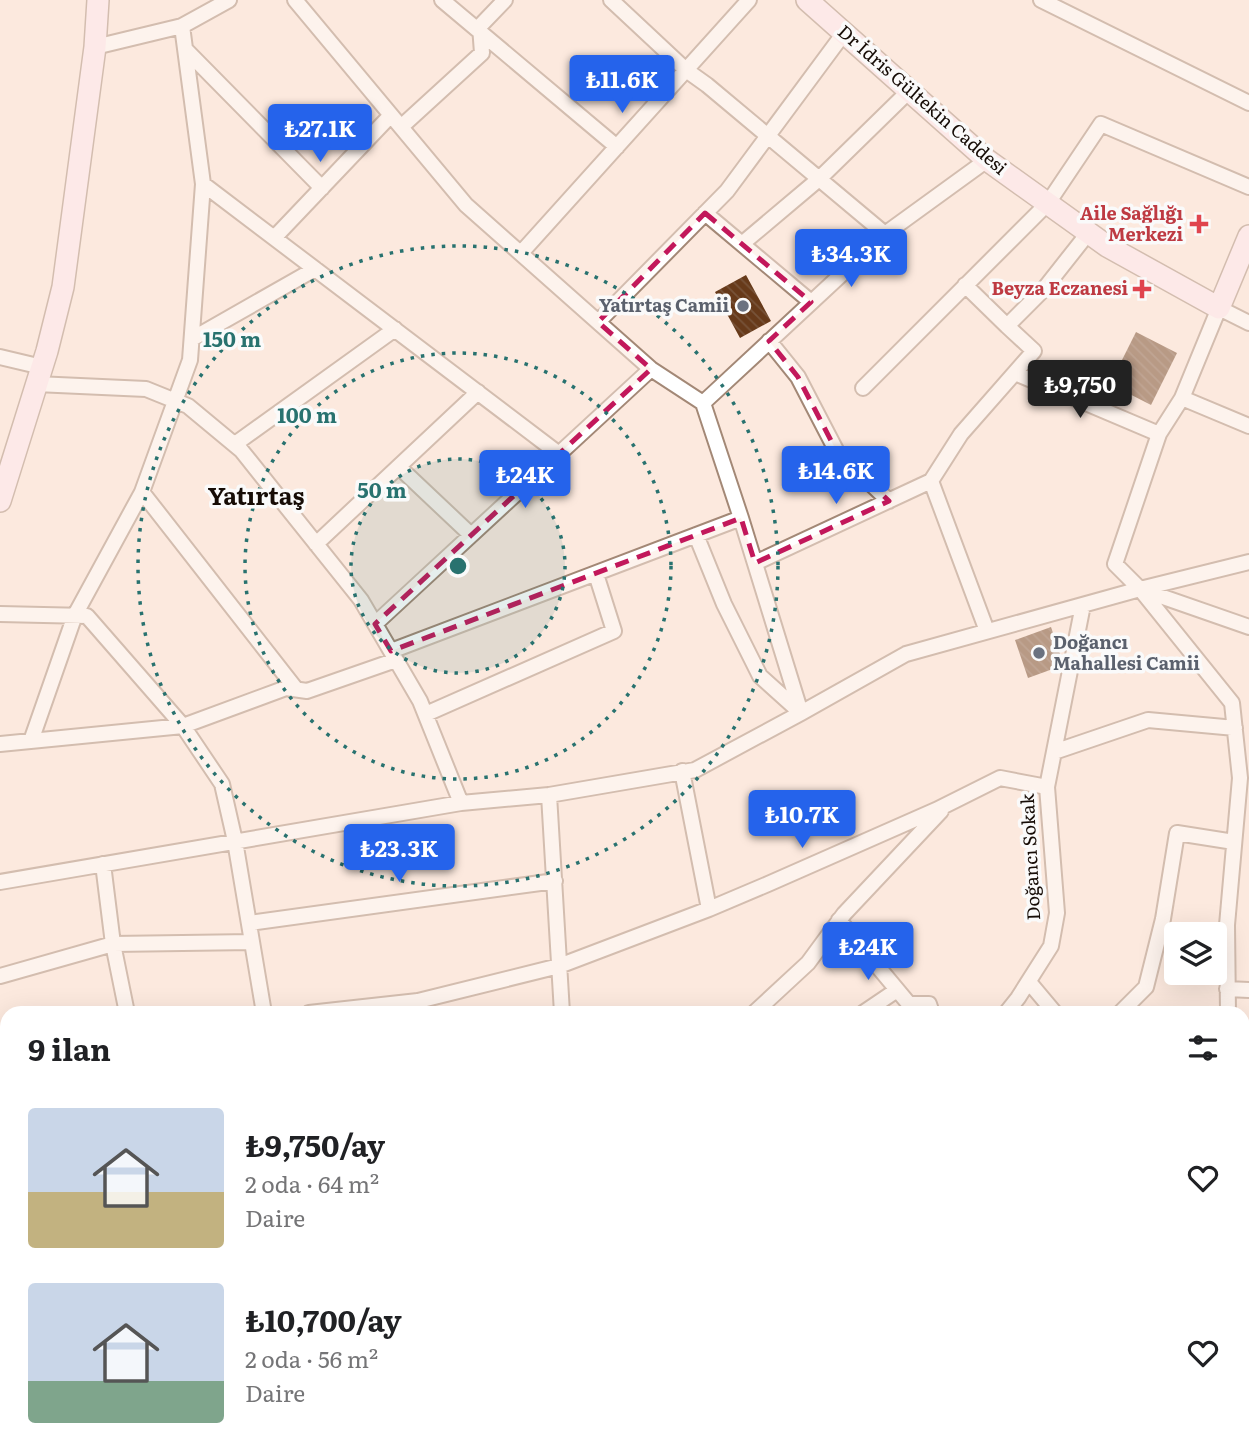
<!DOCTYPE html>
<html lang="tr">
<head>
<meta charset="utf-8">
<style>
  :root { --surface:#fff; --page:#f6f6f6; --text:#202124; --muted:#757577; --accent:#2563eb }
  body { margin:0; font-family:Literata,serif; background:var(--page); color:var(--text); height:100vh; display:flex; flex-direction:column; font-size:26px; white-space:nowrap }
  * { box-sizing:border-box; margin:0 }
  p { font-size:23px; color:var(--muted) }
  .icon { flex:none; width:38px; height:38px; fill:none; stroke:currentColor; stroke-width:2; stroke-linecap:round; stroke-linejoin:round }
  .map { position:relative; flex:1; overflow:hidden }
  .drawer { position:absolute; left:0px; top:1006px; width:1250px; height:450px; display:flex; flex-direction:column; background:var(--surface); border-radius:21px 21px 0 0; box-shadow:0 7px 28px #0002 }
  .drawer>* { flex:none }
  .controls { position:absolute; left:1164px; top:922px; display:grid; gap:14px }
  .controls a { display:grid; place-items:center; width:63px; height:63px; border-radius:7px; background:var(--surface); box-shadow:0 7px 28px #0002; font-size:35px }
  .price { position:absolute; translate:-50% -60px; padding:0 16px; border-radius:7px; background:var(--accent); color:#fff; font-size:23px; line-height:46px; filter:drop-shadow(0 2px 4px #0008) }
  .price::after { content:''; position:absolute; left:50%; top:42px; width:21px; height:16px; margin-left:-10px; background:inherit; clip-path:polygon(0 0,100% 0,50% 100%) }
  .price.active { background:#222; color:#fff }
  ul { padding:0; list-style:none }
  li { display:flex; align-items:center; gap:21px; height:175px; padding:0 28px }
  li span { display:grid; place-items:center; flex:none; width:196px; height:140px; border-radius:7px; color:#555 }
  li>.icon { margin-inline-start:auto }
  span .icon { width:84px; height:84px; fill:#fffc; stroke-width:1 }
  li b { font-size:30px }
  h2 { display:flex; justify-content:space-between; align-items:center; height:84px; padding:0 28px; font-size:30px }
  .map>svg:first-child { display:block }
</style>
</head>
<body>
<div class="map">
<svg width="1249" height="1455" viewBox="0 0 1249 1455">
  <defs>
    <pattern id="forest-firs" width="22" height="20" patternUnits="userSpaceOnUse" patternTransform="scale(1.75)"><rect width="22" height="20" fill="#bfdd90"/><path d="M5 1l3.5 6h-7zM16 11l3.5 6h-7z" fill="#a3bc7b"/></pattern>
    <pattern id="building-back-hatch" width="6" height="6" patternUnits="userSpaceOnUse" patternTransform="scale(1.75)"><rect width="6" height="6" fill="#673a1a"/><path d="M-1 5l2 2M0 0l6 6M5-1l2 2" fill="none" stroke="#775339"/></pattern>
  </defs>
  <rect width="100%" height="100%" fill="#fce9de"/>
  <path fill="url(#forest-firs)" d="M 395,1449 L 600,1449 L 596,1455 L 393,1455 Z"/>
  <path fill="url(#building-back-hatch)" d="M 746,275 L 771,321 L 740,338 L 715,292 Z
    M 1136,332 L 1177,353 L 1151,405 L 1110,384 Z
    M 1051,627 L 1062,660 L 1061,666 L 1028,678 L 1015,640 Z"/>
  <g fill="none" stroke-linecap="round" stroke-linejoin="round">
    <defs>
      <path id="street" d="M 295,0 L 466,205 L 651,369 L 703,403 L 741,518 L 801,713
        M 442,0 L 617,147
        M 611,0 L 686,70 L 707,85 L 885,234
        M 1041,0 L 1249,103
        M 95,47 L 182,26
        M 185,49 L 322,188
        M 401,127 L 482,53 L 480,26 L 505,0
        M 203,184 L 559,454
        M 705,213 L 811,302
        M 274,238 L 391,115
        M 743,243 L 819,179 L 909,91
        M 521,253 L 749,0
        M 965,285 L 1007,326
        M 598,322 L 727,191 L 844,33
        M 1249,323 L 1219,308 L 1182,398 L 1159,434 L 1115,564 L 1140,589 L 1249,627
        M 192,339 L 315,269
        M 769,341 L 798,377 L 837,452 L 889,501
        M 0,357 L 42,367
        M 1015,373 L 1159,434
        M 36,384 L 146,389 L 188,406 L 241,450 L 361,600 L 420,701 L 461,803
        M 863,388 L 1048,203 L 1101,124 L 1249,187
        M 1182,398 L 1249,426
        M 703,403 L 885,234 L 987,160
        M 235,444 L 395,329
        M 399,467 L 471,535
        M 142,492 L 296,689
        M 696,535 L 724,604 L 760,676 L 800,712
        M 316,544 L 478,392
        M 755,563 L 931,481
        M 1141,590 L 1232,703 L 1240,778 L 1227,925 L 1228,1013
        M 0,614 L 87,616 L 183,726 L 222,784 L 235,841 L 264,1013
        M 375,624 L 651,369
        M 987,631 L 931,481 L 961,434 L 1034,351 L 1007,326 L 1044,289 L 1089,232
        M 391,651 L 741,518
        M 426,714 L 614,631 L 596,574
        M 31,741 L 75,615 L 142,492 L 190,360 L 203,184 L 182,26 L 229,0
        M 0,744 L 183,726 L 286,688 L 307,691 L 396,660
        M 1054,752 L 1148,720 L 1235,728
        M 682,771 L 709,909
        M 549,795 L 562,1013
        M 103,864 L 113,944 L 127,1013
        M 0,882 L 461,803 L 549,795 L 695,770 L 801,713 L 906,654 L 1140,589 L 1249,562
        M 839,920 L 909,1004 L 929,1004 L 932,1013
        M 249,923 L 555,881
        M 0,976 L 113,944 L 252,942
        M 1029,982 L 1055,1013
        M 1227,989 L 1249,990
        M 309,1013 L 418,1001 L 559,966 L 709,909 L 768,884 L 936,810 L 1000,778 L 1047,787
        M 754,1013 L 808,963 L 844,914 L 941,811
        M 863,1013 L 897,990
        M 1006,1013 L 1018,998 L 1051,946 L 1057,913 L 1047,787 L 1083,605
        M 1120,1013 L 1146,987 L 1163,919 L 1177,833 L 1234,842
        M 0,1076 L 7,1075
        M 1242,1154 L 1249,1157
        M 1242,1385 L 1249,1386
        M 1001,1449 L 1013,1455
        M 54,1455 L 69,1449
        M 214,1455 L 227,1449
        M 609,1455 L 611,1449
        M 752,1455 L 757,1449
        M 885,1455 L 888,1449
        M 987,1455 L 990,1449
        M 1104,1455 L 1107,1449"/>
      <path id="secondary" d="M 807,0 L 987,160 L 1107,246 L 1219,308 L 1249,236
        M 0,501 L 47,351 L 63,287 L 95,47 L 98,0
        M 0,1187 L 7,1200
        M 152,1449 L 156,1455"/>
    </defs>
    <use href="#street" stroke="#a38876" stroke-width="18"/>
    <use href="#secondary" stroke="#a38876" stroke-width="24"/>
    <path stroke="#ae9e95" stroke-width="2.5" stroke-dasharray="5 3.5" stroke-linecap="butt" d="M 0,1278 L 7,1275
      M 0,1388 L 7,1385"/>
    <use href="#street" stroke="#fff" stroke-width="14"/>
    <use href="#secondary" stroke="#fee9f4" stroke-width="21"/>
  </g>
  <path d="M0 0H1249V1455H0ZM 705,213 L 811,302 L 769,341 L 798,377 L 837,452 L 889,501 L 755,563 L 741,518 L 391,651 L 375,624 L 651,369 L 598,322 Z" fill="#fce9de" fill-opacity=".55" fill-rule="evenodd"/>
  <path fill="none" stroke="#c2185b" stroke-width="5" stroke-dasharray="14 9" stroke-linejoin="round" d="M 705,213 L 811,302 L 769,341 L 798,377 L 837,452 L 889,501 L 755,563 L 741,518 L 391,651 L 375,624 L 651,369 L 598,322 Z"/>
  <circle cx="458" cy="566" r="107" fill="#28726f" fill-opacity=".12"/>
  <g fill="none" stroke="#28726f" stroke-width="3.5" stroke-dasharray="3.5 7">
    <circle cx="458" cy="566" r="107"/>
    <circle cx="458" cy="566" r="213"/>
    <circle cx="458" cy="566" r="320"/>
  </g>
  <g fill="#e0444e" stroke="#fafafa" stroke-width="2.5">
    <path d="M1195.5 213.5h7v7h7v7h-7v7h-7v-7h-7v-7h7z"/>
    <path d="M1138.5 278.5h7v7h7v7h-7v7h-7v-7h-7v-7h7z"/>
  </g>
  <g fill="#6b7280" stroke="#fafafa" stroke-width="2.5">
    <circle cx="743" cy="306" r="7"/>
    <circle cx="1039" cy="653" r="7"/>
  </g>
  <g text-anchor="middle" stroke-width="7" stroke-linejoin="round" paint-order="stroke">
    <g font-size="18" fill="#160c06" stroke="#fafafa">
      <text transform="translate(922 100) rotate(41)" y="6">Dr İdris Gültekin Caddesi</text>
      <text transform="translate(1031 857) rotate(-93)" y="6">Doğancı Sokak</text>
    </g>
    <g font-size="18" font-weight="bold" fill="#be3a42" stroke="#fafafa" text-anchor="end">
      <text x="1183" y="220">Aile Sağlığı<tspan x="1183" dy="21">Merkezi</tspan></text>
      <text x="1128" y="295">Beyza Eczanesi</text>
    </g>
    <g font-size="18" font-weight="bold" fill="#5b616d" stroke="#fafafa" text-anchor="end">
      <text x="729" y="312">Yatırtaş Camii</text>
      <text x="1053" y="649" text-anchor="start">Doğancı<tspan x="1053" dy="21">Mahallesi Camii</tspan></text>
    </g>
    <g font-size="24" font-weight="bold" fill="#160c06" stroke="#fafafa">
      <text x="256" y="505">Yatırtaş</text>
    </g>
  </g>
  <circle cx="458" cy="566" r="10" fill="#28726f" stroke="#fafafa" stroke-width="3.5"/>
  <g font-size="21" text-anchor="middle" font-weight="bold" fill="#28726f" stroke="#fafafa" stroke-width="7" stroke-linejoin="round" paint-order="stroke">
    <text x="232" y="347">150 m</text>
    <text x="307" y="423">100 m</text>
    <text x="382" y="498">50 m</text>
  </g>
</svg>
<div class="controls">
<a><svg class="icon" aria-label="layers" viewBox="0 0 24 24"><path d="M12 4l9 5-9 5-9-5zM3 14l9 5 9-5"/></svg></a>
</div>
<b class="price" style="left:622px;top:115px">₺11.6K</b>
<b class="price" style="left:320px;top:164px">₺27.1K</b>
<b class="price" style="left:851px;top:289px">₺34.3K</b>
<b class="price active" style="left:1080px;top:420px">₺9,750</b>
<b class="price" style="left:836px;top:506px">₺14.6K</b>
<b class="price" style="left:525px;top:510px">₺24K</b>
<b class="price" style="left:802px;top:850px">₺10.7K</b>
<b class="price" style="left:399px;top:884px">₺23.3K</b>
<b class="price" style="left:868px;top:982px">₺24K</b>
<section class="drawer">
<h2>9 ilan<svg class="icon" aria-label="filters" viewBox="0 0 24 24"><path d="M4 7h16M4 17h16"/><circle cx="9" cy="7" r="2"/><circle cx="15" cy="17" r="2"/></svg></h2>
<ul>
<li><span style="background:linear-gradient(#c9d6e8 60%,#c2b280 0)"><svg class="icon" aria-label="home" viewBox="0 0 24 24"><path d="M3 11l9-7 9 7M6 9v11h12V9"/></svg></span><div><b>₺9,750/ay</b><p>2 oda · 64 m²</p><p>Daire</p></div><svg class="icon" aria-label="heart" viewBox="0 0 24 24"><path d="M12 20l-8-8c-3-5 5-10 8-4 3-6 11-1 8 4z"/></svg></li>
<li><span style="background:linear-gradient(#c9d6e8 70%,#7fa58c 0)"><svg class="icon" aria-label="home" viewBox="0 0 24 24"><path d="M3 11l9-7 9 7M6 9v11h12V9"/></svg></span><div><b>₺10,700/ay</b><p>2 oda · 56 m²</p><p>Daire</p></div><svg class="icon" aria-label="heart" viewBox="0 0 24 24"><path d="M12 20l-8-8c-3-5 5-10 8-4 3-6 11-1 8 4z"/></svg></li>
</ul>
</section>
</div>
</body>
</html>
